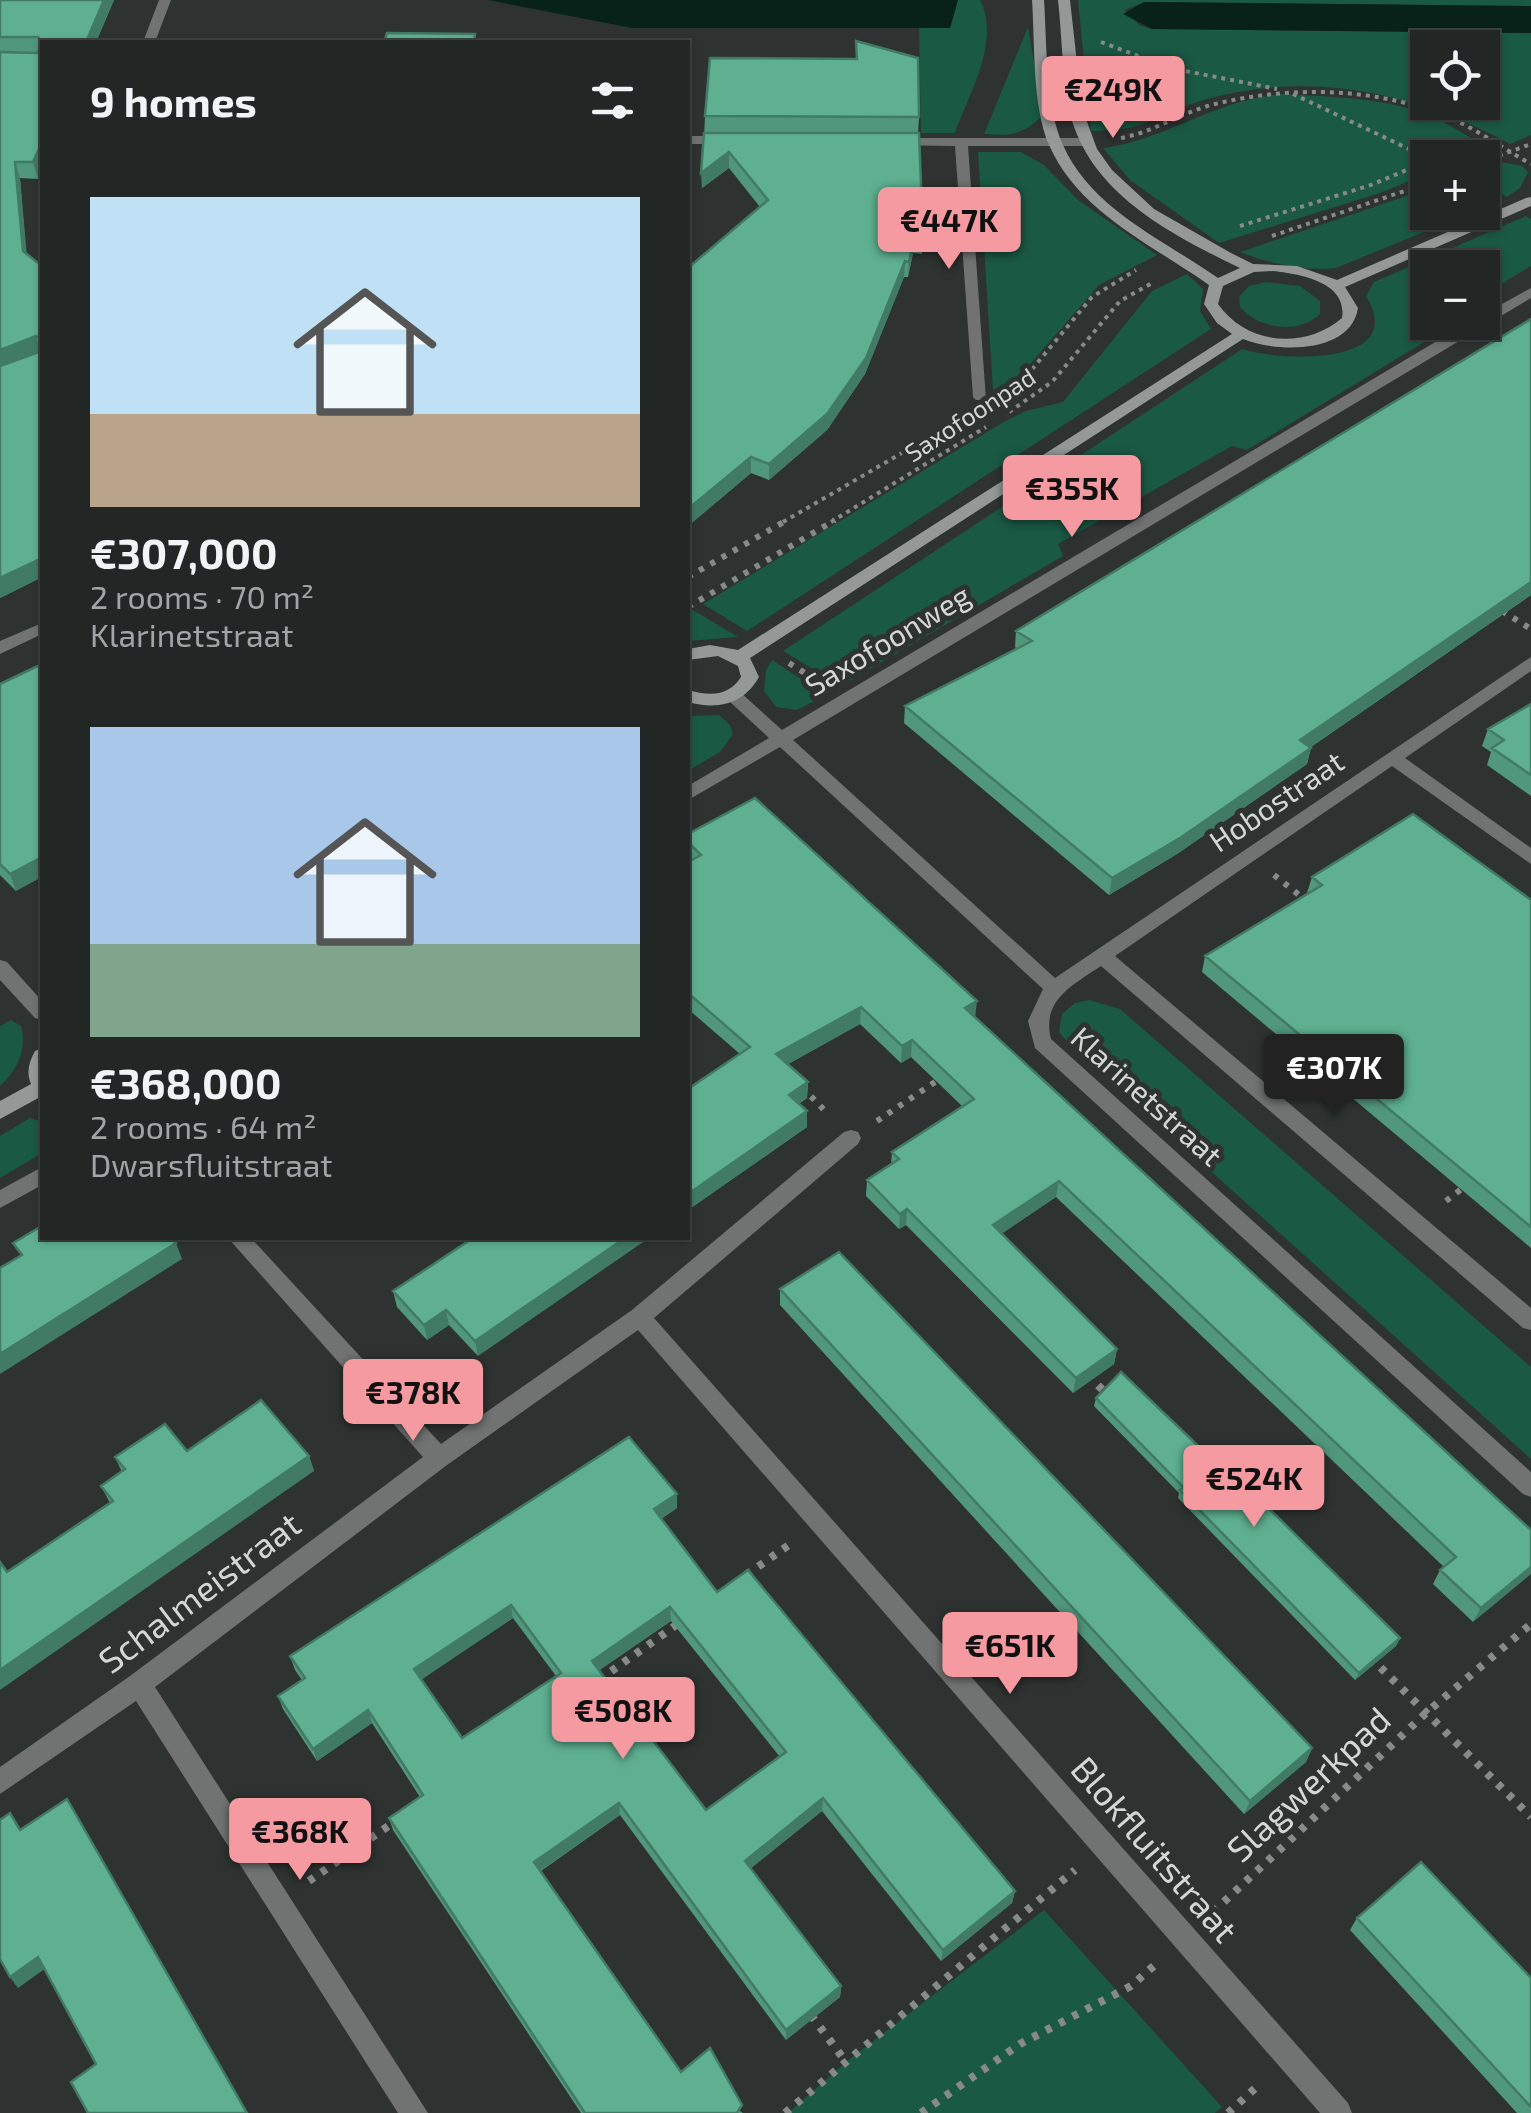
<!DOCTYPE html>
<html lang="en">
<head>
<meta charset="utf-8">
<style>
  :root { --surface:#222625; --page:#2e3232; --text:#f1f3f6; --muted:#a2a5a7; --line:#3f4342; --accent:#f49aa0 }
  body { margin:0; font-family:"Exo 2",sans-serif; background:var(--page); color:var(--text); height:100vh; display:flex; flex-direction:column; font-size:38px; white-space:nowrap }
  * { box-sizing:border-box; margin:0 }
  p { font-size:32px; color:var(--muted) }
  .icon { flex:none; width:55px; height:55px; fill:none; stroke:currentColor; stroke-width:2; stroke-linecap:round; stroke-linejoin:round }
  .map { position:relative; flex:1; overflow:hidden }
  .drawer { position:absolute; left:40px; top:40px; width:650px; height:1200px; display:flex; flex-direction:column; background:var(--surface); border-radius:0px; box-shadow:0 2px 8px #0004,0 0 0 2px var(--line) }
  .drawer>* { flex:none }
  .fabs { position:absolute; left:1410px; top:30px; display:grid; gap:20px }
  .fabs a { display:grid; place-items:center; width:90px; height:90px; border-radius:0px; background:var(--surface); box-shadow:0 2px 8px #0004,0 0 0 2px var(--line); font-size:50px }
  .price { position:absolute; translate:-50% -85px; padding:0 22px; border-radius:10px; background:var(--accent); color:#111; font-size:32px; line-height:65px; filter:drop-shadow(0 2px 5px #0008) }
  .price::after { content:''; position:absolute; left:50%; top:60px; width:30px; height:22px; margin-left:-15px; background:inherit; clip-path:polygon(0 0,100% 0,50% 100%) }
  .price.selected { background:#222; color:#fff }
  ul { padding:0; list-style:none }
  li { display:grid; align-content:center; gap:20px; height:530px; padding:0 50px }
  li span { display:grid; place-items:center; height:310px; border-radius:0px; color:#555 }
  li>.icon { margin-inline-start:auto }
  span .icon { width:180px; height:180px; fill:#fffc; stroke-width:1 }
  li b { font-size:42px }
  h2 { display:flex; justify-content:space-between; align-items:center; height:120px; padding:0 50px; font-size:42px }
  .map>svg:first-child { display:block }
</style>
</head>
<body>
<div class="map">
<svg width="1531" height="2113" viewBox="0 0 1531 2113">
  <rect width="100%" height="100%" fill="#2e3331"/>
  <path fill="#1a5943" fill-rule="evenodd" d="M 958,0 L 980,0 C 1001,41 969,94 955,133 L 921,133 L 919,28 L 950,28 Z
    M 1078,0 L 1531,0 L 1531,6 L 1144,2 L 1125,10 L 1139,25 L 1152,29 L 1531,33 L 1531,135 L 1510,144 C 1417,93 1311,70 1207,99 C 1159,113 1147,132 1091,131 ZM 1428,48 L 1482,48 L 1482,102 L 1428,102 Z
    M 1028,27 L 1043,115 C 1023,135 1011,136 984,134 Z
    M 1282,94 C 1332,97 1388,97 1435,118 C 1454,127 1472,139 1490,149 L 1469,157 L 1428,158 L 1427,174 L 1380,193 L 1219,243 L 1130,180 L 1103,148 C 1169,139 1211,101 1282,94 Z
    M 978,152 L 1021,152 L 1044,165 L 1078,200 L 1157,255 L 1099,285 L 1018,378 L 993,390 Z
    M 1495,161 L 1522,166 L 1528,172 L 1520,188 L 1507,197 L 1483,184 L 1483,167 Z
    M 1427,189 L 1428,212 L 1470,213 L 1336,268 C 1306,272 1268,263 1240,252 Z
    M 1526,216 L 1531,219 L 1531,266 L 1483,295 L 1482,268 L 1428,268 L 1428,322 L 1436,323 L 1439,333 L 1247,450 L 1232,446 L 1058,544 L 1063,556 L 841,686 L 783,651 L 1242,349 C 1278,361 1410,368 1366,296 L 1374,282 Z
    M 1187,274 L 1203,289 L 1200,311 L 1211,329 L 747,631 L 703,604 L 1002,423 L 1026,411 L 1063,402 L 1152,291 Z
    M 1266,282 L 1300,286 L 1320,301 L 1320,314 C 1298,335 1259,329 1240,307 L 1239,297 L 1249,286 Z
    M 693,610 L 738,637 L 688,641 L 688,614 Z
    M 772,660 L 826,695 L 797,710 L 776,707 L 764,691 L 766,670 Z
    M 719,715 L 730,725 L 733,734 L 720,752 L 688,771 L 688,716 Z
    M 1089,1000 L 1120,1009 L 1531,1367 L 1531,1459 L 1067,1042 L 1059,1032 L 1062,1014 L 1075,1003 Z
    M 11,1020 L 21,1026 C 27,1050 18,1069 0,1086 L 0,1026 Z
    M 30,1118 L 42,1122 L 42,1153 L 0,1178 L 0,1136 Z
    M 1044,1910 L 1222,2107 L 1215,2113 L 788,2113 L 846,2062 Z"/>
  <path fill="#082219" d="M 488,0 L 958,0 L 950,28 L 632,28 Z
    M 1144,2 L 1531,6 L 1531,33 L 1152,29 L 1123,14 Z"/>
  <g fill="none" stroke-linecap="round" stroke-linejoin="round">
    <path stroke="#878a89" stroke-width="4" stroke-dasharray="4 5" stroke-linecap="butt" d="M 1101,42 L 1170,68 L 1277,89
      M 1293,94 L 1428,158
      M 1121,138 C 1154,132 1182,112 1215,104 C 1290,86 1371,87 1443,115 C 1474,127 1502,148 1531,164
      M 1482,162 L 1531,144
      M 1240,226 L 1371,185 L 1428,161
      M 1272,236 L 1428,183
      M 1012,387 L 1024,379 L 1092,297 L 1136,270
      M 1009,412 L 1052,382 L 1120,301 L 1154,282
      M 783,522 L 959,420
      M 831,522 L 986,427"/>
    <path stroke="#878a89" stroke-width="6" stroke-dasharray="5 8" stroke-linecap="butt" d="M 688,577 L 787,520
      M 688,607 L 835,520
      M 1502,611 L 1531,629
      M 789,663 L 816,680
      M 1274,875 L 1308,902
      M 802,1087 L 828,1114
      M 877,1121 L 941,1078
      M 1446,1201 L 1468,1184"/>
    <path stroke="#878a89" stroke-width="8" stroke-dasharray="6 9" stroke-linecap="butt" d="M 1087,1375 L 1107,1394
      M 746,1575 L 789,1545
      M 1370,1657 L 1531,1817
      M 599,1680 L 679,1623
      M 309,1881 L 397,1820
      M 1213,1912 L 1426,1713 L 1531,1624
      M 811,2015 L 846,2062
      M 785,2113 L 1075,1870
      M 921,2113 L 1020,2044 L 1131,1986 L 1156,1964
      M 1228,2113 L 1261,2083"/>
    <path fill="#717372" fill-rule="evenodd" d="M 159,0 L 171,0 L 155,42 L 143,42 Z
      M 688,136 L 730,136 L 737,140 L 730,144 L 688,144 Z
      M 894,138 L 1087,138 L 1094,142 L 1087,146 L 968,146 L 986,400 L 976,400 L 973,397 L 955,146 L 889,145 L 889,139 Z
      M 1531,288 L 1531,298 L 793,740 L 1055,978 L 1531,657 L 1531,671 L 1405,758 L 1531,848 L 1531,864 L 1392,766 L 1115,956 L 1531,1308 L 1531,1330 L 1523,1328 L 1101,966 C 1073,985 1041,1000 1051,1039 L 1531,1472 L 1531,1497 L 1523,1494 L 1035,1048 L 1028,1021 L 1043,989 L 780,747 L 688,800 L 688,786 L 769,738 L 728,700 L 725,696 L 728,692 L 740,692 L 782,730 L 1469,322 L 1482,322 L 1482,315 Z
      M 42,623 L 42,634 L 0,654 L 0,641 Z
      M 0,960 L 7,962 L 42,1001 L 42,1020 L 35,1018 L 0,980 Z
      M 851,1130 L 858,1132 L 861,1138 L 858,1144 L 654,1318 L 1348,2103 L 1352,2113 L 1320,2113 L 638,1330 L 447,1465 L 155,1687 L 428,2113 L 398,2113 L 136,1701 L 0,1794 L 0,1767 L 130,1676 L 423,1457 L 228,1238 L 251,1238 L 441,1444 L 632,1310 L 844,1132 Z
      M 42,1167 L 42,1185 L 0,1208 L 0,1190 Z"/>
    <path fill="#949896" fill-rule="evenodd" d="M 1032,0 L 1044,0 C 1047,43 1045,106 1063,145 C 1091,209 1164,240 1218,278 L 1240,268 C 1170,234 1087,192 1069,109 C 1062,73 1062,36 1058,0 L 1070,0 L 1082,108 L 1097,149 L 1112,170 L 1154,209 L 1231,253 L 1253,264 L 1297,266 L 1337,280 L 1526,198 L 1531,197 L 1531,206 L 1345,287 L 1358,308 C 1351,354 1277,353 1243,339 L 750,658 L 759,677 C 743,705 717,710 688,702 L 688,690 C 709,696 728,697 741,677 L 738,666 L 718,656 L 688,660 L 688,649 L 710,645 L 738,650 L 1232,334 L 1217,323 L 1204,304 L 1209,285 C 1153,245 1079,213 1049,145 C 1032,106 1035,43 1032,0 ZM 1273,271 C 1300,274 1348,282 1342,318 C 1304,350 1247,345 1218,304 L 1223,286 L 1254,272 Z
      M 42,1048 L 42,1096 L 0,1119 L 0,1101 L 31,1084 C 26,1072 29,1062 35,1051 Z"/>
  </g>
  <path fill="#51977c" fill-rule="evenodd" d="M 0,0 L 114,0 L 96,42 L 42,42 L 38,179 L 20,178 L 26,253 L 42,266 L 42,577 L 0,598 Z
    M 856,41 L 919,117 L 918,133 L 923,238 L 922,254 L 913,253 L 908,277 L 904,277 L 865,374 L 827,430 L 769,480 L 751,473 L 688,526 L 688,268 L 760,207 L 729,168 L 702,188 L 705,116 L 856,59 Z
    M 1531,319 L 1531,595 L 1311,747 L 1307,764 L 1177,854 L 1109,895 L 904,723 L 905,706 L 1017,649 L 1015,647 L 1016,631 Z
    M 0,684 L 16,891 L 0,875 Z
    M 1531,704 L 1531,796 L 1487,765 L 1491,752 L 1482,746 L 1488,729 Z
    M 688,834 L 975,1018 L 1531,1530 L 1473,1622 L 1433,1584 L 1440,1570 L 1444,1567 L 1056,1197 L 1002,1233 L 1117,1349 L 1114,1364 L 1073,1393 L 906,1225 L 899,1229 L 866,1196 L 867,1180 L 891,1164 L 892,1152 L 962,1106 L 911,1057 L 901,1063 L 860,1024 L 788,1064 L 808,1082 L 807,1098 L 799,1104 L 807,1127 L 688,1210 L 688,1089 L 740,1054 L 688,1009 L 688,862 L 690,861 L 688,858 Z
    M 1312,877 L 1531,900 L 1531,1248 L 1202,972 L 1205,956 L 1307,893 Z
    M 473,1238 L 478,1356 L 449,1325 L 427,1340 L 397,1307 L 393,1291 Z
    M 780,1289 L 1312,1748 L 1306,1762 L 1244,1814 L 780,1305 Z
    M 1096,1398 L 1400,1638 L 1396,1646 L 1355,1680 L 1178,1498 L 1179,1493 L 1094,1406 Z
    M 187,1451 L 309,1456 L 314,1471 L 7,1572 L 110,1503 L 101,1486 L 122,1472 L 115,1457 Z
    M 677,1508 L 661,1519 L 717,1592 L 1015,1891 L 1012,1903 L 941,1961 L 822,1811 L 751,1868 L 841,1986 L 840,1997 L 786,2040 L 620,1815 L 541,1871 L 681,2072 L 743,2113 L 581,2113 L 393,1830 L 389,1818 L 420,1797 L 372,1723 L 317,1761 L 283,1709 L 278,1696 L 302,1680 L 295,1670 L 290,1656 ZM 513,1618 L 556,1676 L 462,1738 L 421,1679 ZM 671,1621 L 780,1757 L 706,1810 L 599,1670 Z
    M 1357,1918 L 1531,1978 L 1531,2113 L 1517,2113 L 1350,1930 Z"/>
  <path fill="#427b65" d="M 104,0 L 114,0 L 96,42 L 86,42 Z
    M 42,142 L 42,168 L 38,179 L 33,162 Z
    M 729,152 L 729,168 L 702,188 L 701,173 Z
    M 15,162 L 20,178 L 28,268 L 23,251 Z
    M 914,238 L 913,253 L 908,277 L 909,262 Z
    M 905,261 L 904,277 L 865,374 L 827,430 L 769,480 L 769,464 Z
    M 36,336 L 41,352 L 0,369 L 0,350 Z
    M 751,457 L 751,473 L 688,526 L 688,509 Z
    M 38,560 L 42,577 L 0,598 L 0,578 Z
    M 1531,582 L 1531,595 L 1296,757 L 1300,740 Z
    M 1311,748 L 1307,764 L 1177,854 L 1109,895 L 1112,878 Z
    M 42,857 L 42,877 L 16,891 L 10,874 Z
    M 977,1001 L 975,1018 L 965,1008 Z
    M 861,1007 L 860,1024 L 776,1071 L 776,1054 Z
    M 912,1040 L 911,1057 L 901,1063 L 902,1046 Z
    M 808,1082 L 807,1098 L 789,1111 L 789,1095 Z
    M 807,1111 L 807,1127 L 688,1210 L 688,1194 Z
    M 1059,1181 L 1056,1197 L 991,1241 L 993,1225 Z
    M 907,1209 L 906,1225 L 899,1229 L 900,1214 Z
    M 625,1238 L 649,1238 L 478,1356 L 475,1341 Z
    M 176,1243 L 182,1259 L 0,1374 L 0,1354 Z
    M 446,1310 L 449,1325 L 427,1340 L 424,1325 Z
    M 1117,1349 L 1114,1364 L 1073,1393 L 1076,1378 Z
    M 309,1456 L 314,1471 L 0,1690 L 0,1670 Z
    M 677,1494 L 677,1508 L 655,1523 L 654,1509 Z
    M 1531,1567 L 1531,1574 L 1473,1622 L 1481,1608 Z
    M 511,1605 L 513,1618 L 418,1682 L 414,1669 Z
    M 670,1607 L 671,1621 L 594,1674 L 592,1661 Z
    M 1400,1638 L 1396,1646 L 1355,1680 L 1359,1673 Z
    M 368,1710 L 372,1723 L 317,1761 L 313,1749 Z
    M 1312,1748 L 1306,1762 L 1244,1814 L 1250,1801 Z
    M 823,1798 L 822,1811 L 745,1873 L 745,1861 Z
    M 619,1803 L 620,1815 L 537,1873 L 534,1862 Z
    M 1015,1891 L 1012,1903 L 941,1961 L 943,1950 Z
    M 38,1957 L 46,1968 L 18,1988 L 10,1977 Z
    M 841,1986 L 840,1997 L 786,2040 L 786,2030 Z"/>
  <path fill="#5eb090" stroke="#427b65" stroke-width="2.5" fill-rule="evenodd" d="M 0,0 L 104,0 L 86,42 L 42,42 L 42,142 L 33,162 L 15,162 L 23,251 L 42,266 L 42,563 L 38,560 L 0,578 L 0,366 L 39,352 L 41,339 L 36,336 L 0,350 L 0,52 L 38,53 L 42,41 L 38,37 L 0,37 Z
    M 387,33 L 475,34 L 474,41 L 573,42 L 384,42 Z
    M 856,41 L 918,58 L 919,117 L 705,116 L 710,58 L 857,59 Z
    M 704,133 L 919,133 L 923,238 L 914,238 L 909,262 L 905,261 L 866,358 L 827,414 L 769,464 L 751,457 L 688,509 L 688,268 L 768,200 L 729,152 L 701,173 Z
    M 1531,319 L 1531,582 L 1300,740 L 1311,748 L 1180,838 L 1112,878 L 905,706 L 1032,641 L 1016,631 Z
    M 42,664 L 42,857 L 10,874 L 0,864 L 0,684 Z
    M 1531,704 L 1531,775 L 1492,748 L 1504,740 L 1488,729 Z
    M 755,798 L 977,1001 L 965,1008 L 1531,1530 L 1531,1567 L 1481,1608 L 1440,1570 L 1456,1557 L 1059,1181 L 993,1225 L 1117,1349 L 1076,1378 L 907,1209 L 900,1214 L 867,1180 L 899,1159 L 892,1152 L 974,1099 L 912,1040 L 902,1046 L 861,1007 L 776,1054 L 808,1082 L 789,1095 L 807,1111 L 688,1194 L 688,1089 L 750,1047 L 688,993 L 688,862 L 701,855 L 688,842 L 688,834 Z
    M 1413,814 L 1531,900 L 1531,1227 L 1205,956 L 1322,885 L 1312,877 Z
    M 42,1226 L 42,1238 L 171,1238 L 176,1243 L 0,1354 L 0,1268 L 22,1255 L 13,1243 Z
    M 473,1238 L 625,1238 L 475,1341 L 446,1310 L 424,1325 L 393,1291 Z
    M 839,1252 L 1312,1748 L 1250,1801 L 780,1289 Z
    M 1121,1372 L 1217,1464 L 1221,1461 L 1400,1638 L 1359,1673 L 1180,1490 L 1184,1488 L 1096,1398 Z
    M 261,1400 L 309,1456 L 0,1670 L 0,1562 L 7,1572 L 113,1501 L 101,1486 L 125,1469 L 115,1457 L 165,1424 L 187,1451 Z
    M 629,1437 L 677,1494 L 654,1509 L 717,1592 L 748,1570 L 1015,1891 L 943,1950 L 823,1798 L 745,1861 L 841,1986 L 786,2030 L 619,1803 L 534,1862 L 681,2072 L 710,2048 L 742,2105 L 737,2113 L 585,2113 L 389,1818 L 423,1795 L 368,1710 L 313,1749 L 278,1696 L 305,1678 L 290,1656 ZM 511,1605 L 561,1673 L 462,1738 L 414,1669 ZM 670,1607 L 786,1752 L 706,1810 L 592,1661 Z
    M 67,1799 L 247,2113 L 88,2113 L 71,2082 L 96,2064 L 38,1957 L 10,1977 L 0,1959 L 0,1820 L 10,1813 L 20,1830 Z
    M 1421,1862 L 1531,1978 L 1531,2107 L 1357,1918 Z"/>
  <g text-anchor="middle" stroke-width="10" stroke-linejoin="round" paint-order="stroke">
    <g font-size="25" fill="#d5d7d6" stroke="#2e3331">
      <text transform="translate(970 415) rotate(-33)" y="9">Saxofoonpad</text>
    </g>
    <g font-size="30" fill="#d5d7d6" stroke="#2e3331">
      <text transform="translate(888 641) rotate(-31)" y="10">Saxofoonweg</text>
      <text transform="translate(1277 802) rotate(-34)" y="10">Hobostraat</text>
      <text transform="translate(1146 1097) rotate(42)" y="10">Klarinetstraat</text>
    </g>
    <g font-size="35" fill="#d5d7d6" stroke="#2e3331">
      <text transform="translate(200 1593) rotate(-37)" y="12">Schalmeistraat</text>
      <text transform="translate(1309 1785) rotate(-43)" y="12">Slagwerkpad</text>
      <text transform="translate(1154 1850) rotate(49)" y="12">Blokfluitstraat</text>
    </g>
  </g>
</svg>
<div class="fabs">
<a><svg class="icon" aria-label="locate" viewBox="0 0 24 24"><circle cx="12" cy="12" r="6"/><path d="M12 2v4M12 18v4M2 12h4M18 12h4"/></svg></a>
<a>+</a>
<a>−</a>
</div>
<b class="price" style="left:1113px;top:141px">€249K</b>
<b class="price" style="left:949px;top:272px">€447K</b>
<b class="price" style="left:1072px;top:540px">€355K</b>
<b class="price selected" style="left:1334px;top:1119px">€307K</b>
<b class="price" style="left:413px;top:1444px">€378K</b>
<b class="price" style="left:1254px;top:1530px">€524K</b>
<b class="price" style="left:1010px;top:1697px">€651K</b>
<b class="price" style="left:623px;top:1762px">€508K</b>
<b class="price" style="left:300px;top:1883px">€368K</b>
<section class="drawer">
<h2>9 homes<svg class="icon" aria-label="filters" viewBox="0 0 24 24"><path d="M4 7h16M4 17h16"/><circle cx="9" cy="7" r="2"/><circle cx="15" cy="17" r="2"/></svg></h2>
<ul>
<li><span style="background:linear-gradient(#bfe0f5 70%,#b9a48a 0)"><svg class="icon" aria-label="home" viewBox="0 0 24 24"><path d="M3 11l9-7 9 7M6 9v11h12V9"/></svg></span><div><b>€307,000</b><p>2 rooms · 70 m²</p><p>Klarinetstraat</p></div></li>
<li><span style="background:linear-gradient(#a9c7e8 70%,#7fa58c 0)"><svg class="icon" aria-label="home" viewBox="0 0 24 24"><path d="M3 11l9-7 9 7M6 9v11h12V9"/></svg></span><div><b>€368,000</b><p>2 rooms · 64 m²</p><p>Dwarsfluitstraat</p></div></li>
</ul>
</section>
</div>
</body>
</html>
